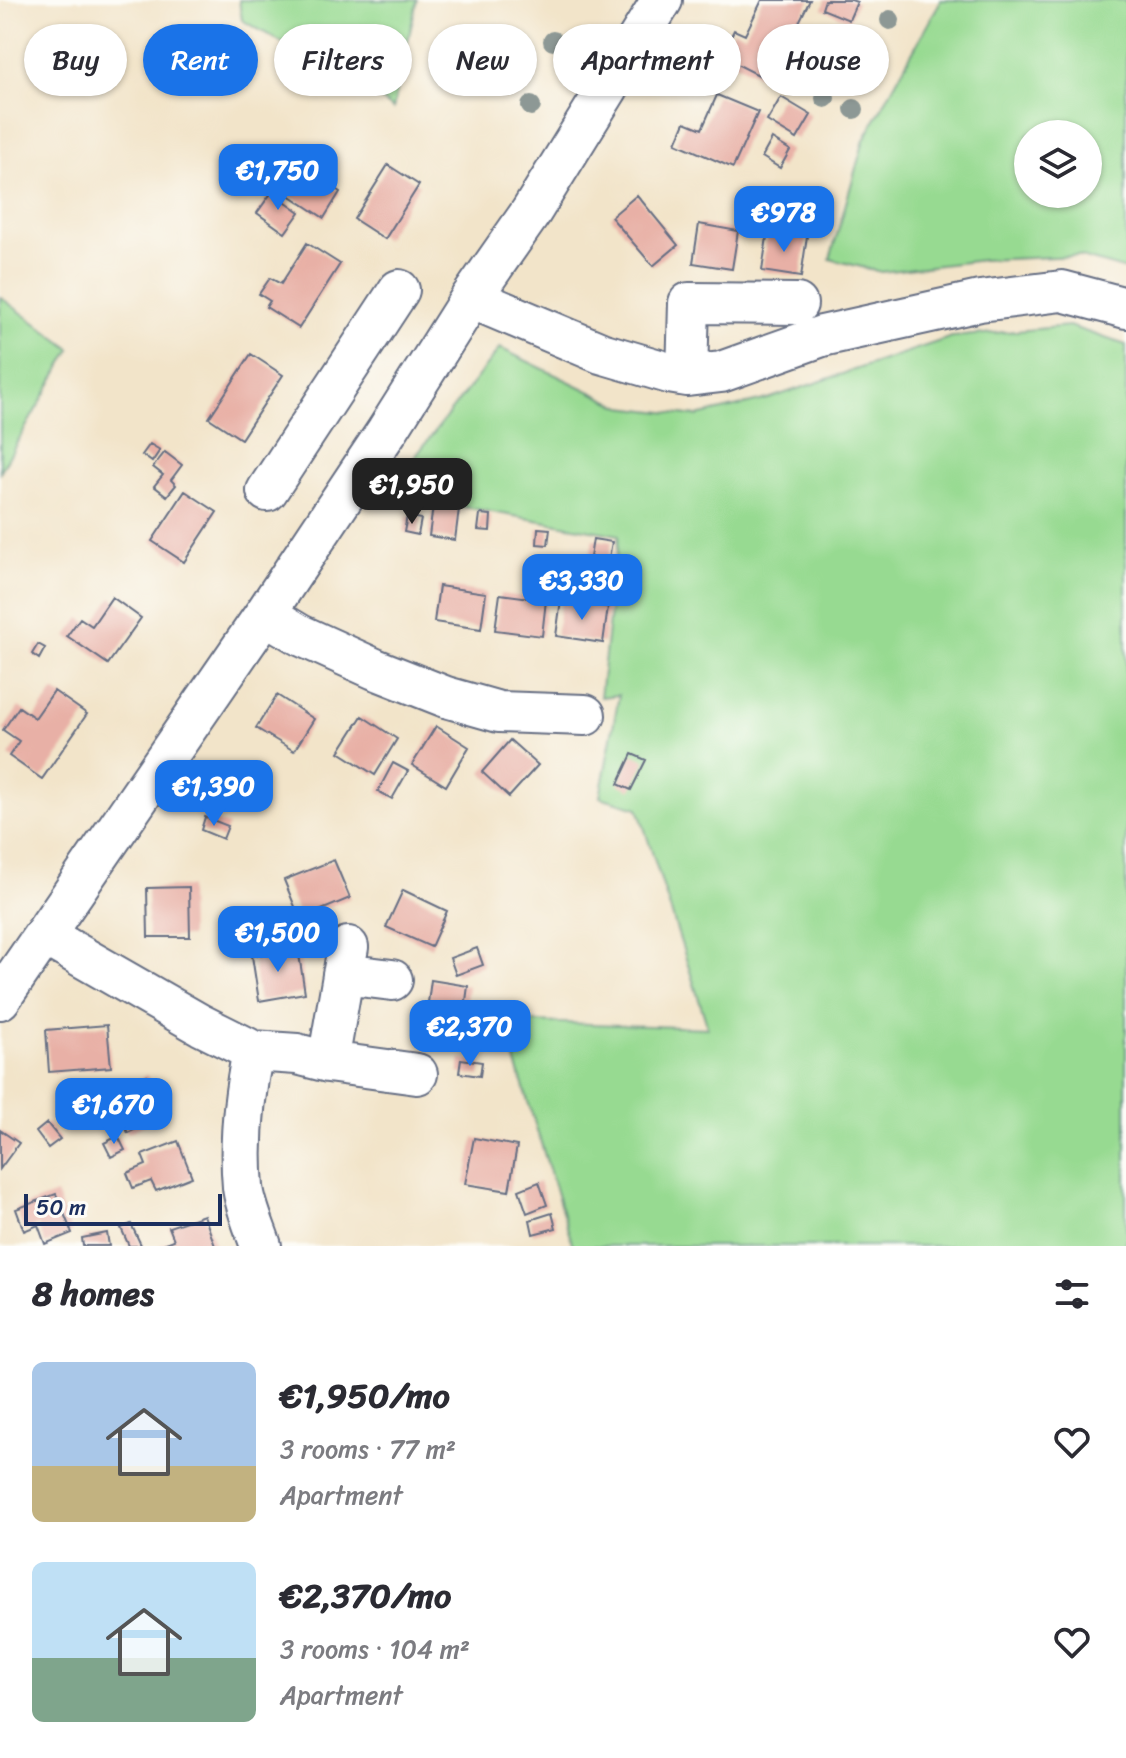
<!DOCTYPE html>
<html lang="en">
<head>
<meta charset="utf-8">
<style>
  :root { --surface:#fff; --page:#f2f2f3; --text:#2b2b33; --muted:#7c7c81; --accent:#1a73e8 }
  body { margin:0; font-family:Sriracha,sans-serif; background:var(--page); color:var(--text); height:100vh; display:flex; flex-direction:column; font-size:30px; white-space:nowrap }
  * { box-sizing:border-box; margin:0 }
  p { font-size:26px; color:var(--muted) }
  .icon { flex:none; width:44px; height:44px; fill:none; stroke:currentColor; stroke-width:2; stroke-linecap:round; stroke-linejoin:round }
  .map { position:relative; height:1246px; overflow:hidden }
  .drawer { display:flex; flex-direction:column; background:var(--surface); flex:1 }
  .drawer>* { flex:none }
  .top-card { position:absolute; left:24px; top:24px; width:1078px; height:72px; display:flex; gap:16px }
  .buttons { position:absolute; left:1014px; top:120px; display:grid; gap:16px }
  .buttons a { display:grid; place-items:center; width:88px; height:88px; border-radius:50%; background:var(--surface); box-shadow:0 2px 6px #0004; font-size:40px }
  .scale { position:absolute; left:24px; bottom:20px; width:198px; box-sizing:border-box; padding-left:8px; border:4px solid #1b2f5e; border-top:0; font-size:22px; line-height:28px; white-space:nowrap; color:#1b2f5e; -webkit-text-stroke:6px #fdfcf7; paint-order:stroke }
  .price { position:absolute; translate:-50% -68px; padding:0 18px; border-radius:16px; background:var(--accent); color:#fff; font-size:26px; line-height:52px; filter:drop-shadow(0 2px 4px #0008) }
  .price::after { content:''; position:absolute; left:50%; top:48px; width:24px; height:18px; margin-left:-12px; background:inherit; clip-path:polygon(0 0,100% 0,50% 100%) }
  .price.on { background:#222; color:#fff }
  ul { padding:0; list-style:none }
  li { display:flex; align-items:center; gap:24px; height:200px; padding:0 32px }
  li span { display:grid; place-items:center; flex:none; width:224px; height:160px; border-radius:12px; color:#555 }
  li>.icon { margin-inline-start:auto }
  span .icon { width:96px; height:96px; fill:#fffc; stroke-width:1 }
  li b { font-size:34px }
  h2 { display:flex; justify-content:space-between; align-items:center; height:96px; padding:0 32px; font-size:34px }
  .pill { padding:0 28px; border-radius:36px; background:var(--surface); box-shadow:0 2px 6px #0004; font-size:28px; line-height:72px }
  .pill.on { background:var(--accent); color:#fff }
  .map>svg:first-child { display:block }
</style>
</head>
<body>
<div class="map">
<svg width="1126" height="1246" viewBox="0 0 1126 1246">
  <rect width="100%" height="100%" fill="#fdfcf7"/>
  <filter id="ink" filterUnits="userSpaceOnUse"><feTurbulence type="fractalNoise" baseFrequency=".0125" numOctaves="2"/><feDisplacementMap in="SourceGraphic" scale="16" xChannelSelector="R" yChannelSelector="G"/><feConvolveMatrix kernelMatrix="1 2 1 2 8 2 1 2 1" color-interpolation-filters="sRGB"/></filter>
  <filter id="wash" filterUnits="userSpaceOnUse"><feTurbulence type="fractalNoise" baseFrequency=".006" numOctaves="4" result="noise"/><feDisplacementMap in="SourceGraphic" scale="32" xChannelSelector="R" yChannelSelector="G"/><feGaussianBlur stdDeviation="1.8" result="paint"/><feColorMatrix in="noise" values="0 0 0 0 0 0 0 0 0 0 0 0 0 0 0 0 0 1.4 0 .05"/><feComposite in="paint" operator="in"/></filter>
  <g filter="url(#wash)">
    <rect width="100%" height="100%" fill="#f2e4c9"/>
    <path fill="#97da91" stroke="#598478" stroke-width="2" fill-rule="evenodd" d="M 239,0 L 417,0 L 393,109 L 338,65 L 285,44 L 242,20 Z
      M 941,0 L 1126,0 L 1126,270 L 1078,256 L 983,260 L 881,272 L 830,259 L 864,140 ZM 1028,134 L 1088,134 L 1088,194 L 1028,194 Z
      M 0,297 L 71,349 L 0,472 Z
      M 1069,326 L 1126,345 L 1126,1246 L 573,1246 L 503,1021 L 708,1028 L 638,808 L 600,797 L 619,695 L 600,697 L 619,535 L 387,493 L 500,348 L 622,407 L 697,416 L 768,399 L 952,337 Z"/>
    <g id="blocks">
      <path fill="#e8b0a6" d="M 762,0 L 810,0 L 770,81 L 721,56 L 734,30 L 745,35 Z
        M 825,0 L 851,0 L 857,2 L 849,20 L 822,9 Z
        M 717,95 L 758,112 L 733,168 L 676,143 L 685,122 L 702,129 Z
        M 781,97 L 811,115 L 797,139 L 767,121 Z
        M 772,139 L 790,150 L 780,168 L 762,157 Z
        M 291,159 L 340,192 L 324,218 L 274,185 Z
        M 388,165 L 419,185 L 385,239 L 354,219 Z
        M 272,192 L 300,212 L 285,233 L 257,213 Z
        M 637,195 L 678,245 L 653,266 L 611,217 Z
        M 699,224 L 738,231 L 732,269 L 693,263 Z
        M 768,230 L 807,236 L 801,277 L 762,271 Z
        M 307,243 L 340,264 L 299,328 L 266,307 L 270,301 L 259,294 L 270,278 L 281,284 Z
        M 251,354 L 283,375 L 241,439 L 209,418 Z
        M 150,444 L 160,450 L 152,462 L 142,455 Z
        M 165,452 L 182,465 L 171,480 L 176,485 L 167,496 L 154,486 L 163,475 L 153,467 Z
        M 185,491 L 217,512 L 184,562 L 152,541 Z
        M 433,506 L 459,509 L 455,540 L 429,536 Z
        M 480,514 L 491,515 L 490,531 L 478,530 Z
        M 407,516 L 421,519 L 418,535 L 404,532 Z
        M 538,528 L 550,529 L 548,545 L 537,544 Z
        M 593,539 L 612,542 L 606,574 L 588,570 Z
        M 439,586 L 486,593 L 481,629 L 434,622 Z
        M 500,594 L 546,600 L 542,636 L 495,630 Z
        M 112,597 L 141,618 L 108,664 L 67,636 L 80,618 L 92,626 Z
        M 561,600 L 608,607 L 603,643 L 556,636 Z
        M 38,644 L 45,648 L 39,659 L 32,654 Z
        M 54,691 L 87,714 L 42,779 L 9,756 L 19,741 L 3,730 L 19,707 L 35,718 Z
        M 277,695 L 314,719 L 294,751 L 256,728 Z
        M 362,716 L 397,739 L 375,775 L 339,752 Z
        M 436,726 L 469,747 L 446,786 L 412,765 Z
        M 510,740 L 538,765 L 509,797 L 482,772 Z
        M 632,754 L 646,760 L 631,790 L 618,784 Z
        M 393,763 L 408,771 L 392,799 L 378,791 Z
        M 205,817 L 228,826 L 223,839 L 201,830 Z
        M 334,860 L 350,898 L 300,919 L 284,880 Z
        M 189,887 L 190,937 L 148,937 L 147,888 Z
        M 403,890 L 447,911 L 431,947 L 386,927 Z
        M 298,948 L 305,993 L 259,1001 L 252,956 Z
        M 477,948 L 483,965 L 456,975 L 450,958 Z
        M 431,980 L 468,986 L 463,1023 L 426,1018 Z
        M 107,1025 L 111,1067 L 49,1072 L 46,1030 Z
        M 461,1059 L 482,1062 L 480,1076 L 459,1073 Z
        M 147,1075 L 166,1114 L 128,1133 L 109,1094 Z
        M 47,1123 L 60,1139 L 48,1148 L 36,1132 Z
        M 0,1130 L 19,1143 L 0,1169 Z
        M 118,1136 L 125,1150 L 111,1157 L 104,1143 Z
        M 474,1138 L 517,1146 L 509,1191 L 465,1184 Z
        M 178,1141 L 192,1177 L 156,1191 L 151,1181 L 133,1188 L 127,1173 L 146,1165 L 142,1155 Z
        M 539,1182 L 547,1205 L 527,1213 L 519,1190 Z
        M 56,1194 L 72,1233 L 45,1244 L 38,1225 L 24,1231 L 16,1209 Z
        M 552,1213 L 556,1228 L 533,1234 L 530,1220 Z
        M 204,1215 L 215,1246 L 158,1246 L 174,1240 L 169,1227 Z
        M 131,1224 L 141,1245 L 138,1246 L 129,1246 L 121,1228 Z
        M 107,1233 L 109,1246 L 83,1246 L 82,1238 Z"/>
    </g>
  </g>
  <g filter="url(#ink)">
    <use href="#blocks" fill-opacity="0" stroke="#666e83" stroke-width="2"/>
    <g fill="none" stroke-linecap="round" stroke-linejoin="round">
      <defs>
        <path id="minor" d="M 471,298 L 601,353 L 669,373 L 687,376 L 721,372 L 822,336 L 980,301 L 1062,291 L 1126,308
          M 687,376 L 689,303 L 797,304
          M 267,491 L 399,290
          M 265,614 L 300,635 L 375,669 L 446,697 L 499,712 L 585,715
          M 44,935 L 201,1025 L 253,1051 L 297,1054 L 328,1062
          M 348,947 L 328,1062 L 417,1074
          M 343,974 L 392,980
          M 0,999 L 265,614 L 387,431 L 471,298 L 531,212 L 662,0
          M 253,1051 C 244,1095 239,1142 243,1187 C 245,1206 255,1228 261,1246"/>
      </defs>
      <use href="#minor" stroke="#666e83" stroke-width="44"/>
      <use href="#minor" stroke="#fff" stroke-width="40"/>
    </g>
    <g fill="#8d9895">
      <circle cx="890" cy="20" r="10"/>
      <circle cx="553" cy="41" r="10"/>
      <circle cx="525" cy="72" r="10"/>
      <circle cx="825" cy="98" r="10"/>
      <circle cx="531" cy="106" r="10"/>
      <circle cx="854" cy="109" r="10"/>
    </g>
  </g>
</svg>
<div class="buttons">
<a><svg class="icon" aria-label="layers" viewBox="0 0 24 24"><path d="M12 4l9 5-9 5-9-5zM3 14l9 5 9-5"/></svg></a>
</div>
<div class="scale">50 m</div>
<b class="price" style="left:278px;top:212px">€1,750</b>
<b class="price" style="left:784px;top:254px">€978</b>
<b class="price on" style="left:412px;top:526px">€1,950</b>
<b class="price" style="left:582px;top:622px">€3,330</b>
<b class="price" style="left:214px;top:828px">€1,390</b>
<b class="price" style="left:278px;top:974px">€1,500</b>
<b class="price" style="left:470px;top:1068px">€2,370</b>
<b class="price" style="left:114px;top:1146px">€1,670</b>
<div class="top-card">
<a class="pill">Buy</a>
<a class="pill on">Rent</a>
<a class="pill">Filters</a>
<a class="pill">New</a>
<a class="pill">Apartment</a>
<a class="pill">House</a>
</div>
</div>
<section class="drawer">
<h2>8 homes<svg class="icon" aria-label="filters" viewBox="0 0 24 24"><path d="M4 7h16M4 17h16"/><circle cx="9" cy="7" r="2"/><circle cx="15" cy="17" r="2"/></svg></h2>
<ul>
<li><span style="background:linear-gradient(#a9c7e8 65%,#c2b280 0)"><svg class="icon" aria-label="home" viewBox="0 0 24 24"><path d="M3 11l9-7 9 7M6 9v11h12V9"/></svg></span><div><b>€1,950/mo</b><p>3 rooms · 77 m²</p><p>Apartment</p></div><svg class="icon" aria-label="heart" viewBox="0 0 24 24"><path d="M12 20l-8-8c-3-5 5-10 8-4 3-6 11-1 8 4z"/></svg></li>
<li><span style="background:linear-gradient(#bfe0f5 60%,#7fa58c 0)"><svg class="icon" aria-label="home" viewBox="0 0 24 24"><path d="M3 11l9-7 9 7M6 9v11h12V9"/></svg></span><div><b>€2,370/mo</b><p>3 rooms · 104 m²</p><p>Apartment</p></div><svg class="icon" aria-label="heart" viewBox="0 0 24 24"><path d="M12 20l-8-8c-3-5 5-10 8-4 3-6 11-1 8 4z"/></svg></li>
</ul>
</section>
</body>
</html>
